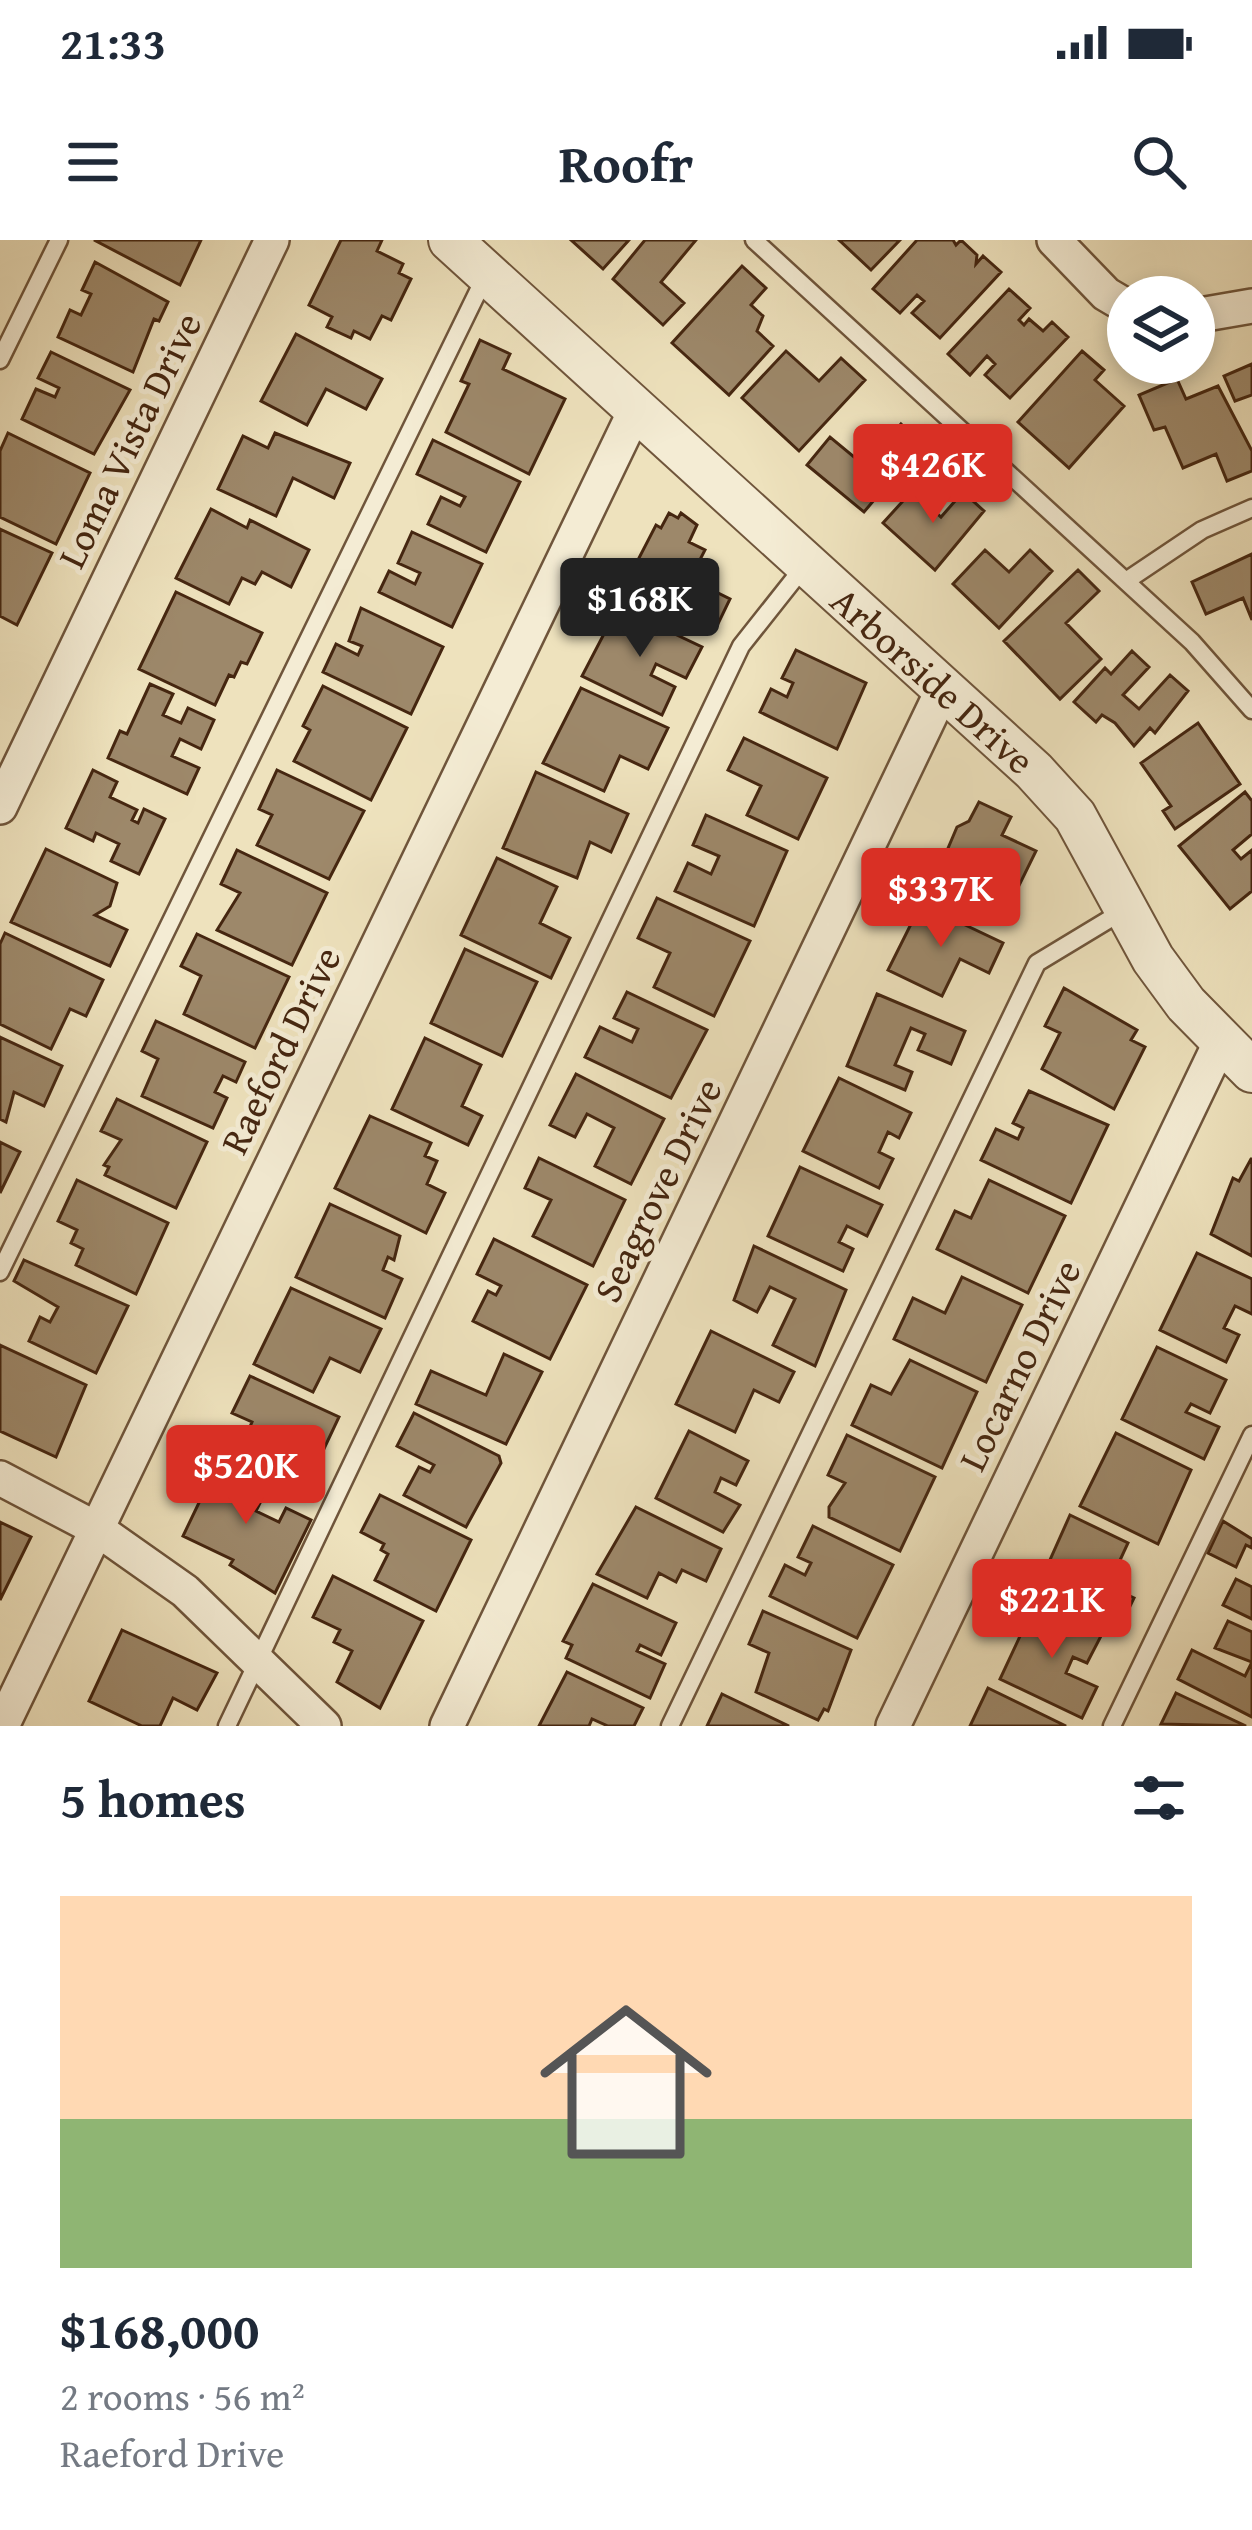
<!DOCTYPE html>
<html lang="en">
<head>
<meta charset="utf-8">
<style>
  :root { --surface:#fff; --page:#f6f6f7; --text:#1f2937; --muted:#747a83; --line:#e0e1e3; --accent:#d93025 }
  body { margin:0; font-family:"Gentium Book Plus",serif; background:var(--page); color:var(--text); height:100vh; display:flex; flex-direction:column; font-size:45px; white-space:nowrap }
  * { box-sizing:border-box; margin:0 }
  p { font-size:39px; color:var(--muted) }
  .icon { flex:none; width:66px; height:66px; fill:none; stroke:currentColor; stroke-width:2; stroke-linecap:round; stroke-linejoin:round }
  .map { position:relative; height:1486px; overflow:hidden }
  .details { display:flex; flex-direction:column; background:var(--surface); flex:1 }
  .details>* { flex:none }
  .controls { position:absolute; left:1107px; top:36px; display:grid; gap:24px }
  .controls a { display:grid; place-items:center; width:108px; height:108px; border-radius:50%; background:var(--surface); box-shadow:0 6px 18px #0003; font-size:60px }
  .price { position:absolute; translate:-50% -102px; padding:0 27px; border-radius:12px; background:var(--accent); color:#fff; font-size:39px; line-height:78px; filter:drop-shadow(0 3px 6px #0008) }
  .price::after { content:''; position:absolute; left:50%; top:72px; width:36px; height:27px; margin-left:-18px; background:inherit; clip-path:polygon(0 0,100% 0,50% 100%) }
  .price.active { background:#222; color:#fff }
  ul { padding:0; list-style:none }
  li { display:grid; align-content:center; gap:24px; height:636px; padding:0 60px }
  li+li { border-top:3px solid var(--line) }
  li span { display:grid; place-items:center; height:372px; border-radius:0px; color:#555 }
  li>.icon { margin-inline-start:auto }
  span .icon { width:216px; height:216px; fill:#fffc; stroke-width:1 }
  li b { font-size:51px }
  h2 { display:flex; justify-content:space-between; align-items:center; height:144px; padding:0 60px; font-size:51px }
  .status { display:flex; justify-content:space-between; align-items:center; height:84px; padding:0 60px; background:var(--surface); direction:ltr }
  .status svg { height:33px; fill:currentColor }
  header { display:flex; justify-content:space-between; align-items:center; height:156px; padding:0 60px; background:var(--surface); font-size:54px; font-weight:800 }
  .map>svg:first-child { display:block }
</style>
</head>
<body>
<div class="status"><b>21:33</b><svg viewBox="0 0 49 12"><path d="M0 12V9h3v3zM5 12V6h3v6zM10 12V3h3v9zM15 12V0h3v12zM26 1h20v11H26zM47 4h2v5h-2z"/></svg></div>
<header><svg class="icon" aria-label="menu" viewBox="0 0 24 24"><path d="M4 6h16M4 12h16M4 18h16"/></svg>Roofr<svg class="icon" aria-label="search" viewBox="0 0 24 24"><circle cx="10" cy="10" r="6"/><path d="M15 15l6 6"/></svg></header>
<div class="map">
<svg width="1252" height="1486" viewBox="0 0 1252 1486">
  <rect width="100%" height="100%" fill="#eee2bd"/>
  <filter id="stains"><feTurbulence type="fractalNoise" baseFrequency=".00167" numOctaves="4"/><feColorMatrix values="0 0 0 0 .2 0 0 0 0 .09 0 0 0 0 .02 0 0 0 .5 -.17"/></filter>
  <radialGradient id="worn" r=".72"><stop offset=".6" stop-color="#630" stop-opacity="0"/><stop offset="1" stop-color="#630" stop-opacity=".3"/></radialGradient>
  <path fill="#9d886a" stroke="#452610" stroke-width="3" d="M 94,0 L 201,0 L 180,45 Z
    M 341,0 L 382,0 L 377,11 L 403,24 L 399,33 L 411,39 L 391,80 L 382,76 L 370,99 L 354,91 L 351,98 L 327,87 L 332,77 L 309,65 Z
    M 571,0 L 629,0 L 603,29 Z
    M 645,0 L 696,0 L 661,42 L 684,63 L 663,85 L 613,39 Z
    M 839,0 L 900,0 L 871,30 Z
    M 917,0 L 953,0 L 956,5 L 961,0 L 977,15 L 976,24 L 983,16 L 1001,32 L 940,98 L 912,73 L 924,61 L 917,55 L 900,73 L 873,49 Z
    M 95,22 L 168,62 L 159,81 L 154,79 L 133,132 L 58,97 L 70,70 L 81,75 L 91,54 L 82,50 Z
    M 742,26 L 766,48 L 751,65 L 763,76 L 757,91 L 773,106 L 729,155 L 672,103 Z
    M 1009,49 L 1030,68 L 1019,80 L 1024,85 L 1029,79 L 1043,91 L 1052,82 L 1068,97 L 1010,158 L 985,135 L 995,124 L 987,116 L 970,135 L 948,114 Z
    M 296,94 L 382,139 L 366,169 L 326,149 L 307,185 L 261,161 Z
    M 480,100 L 510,114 L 503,129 L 565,159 L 529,234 L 446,192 L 469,144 L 461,141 Z
    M 786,111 L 819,141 L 841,118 L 865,140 L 799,211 L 742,158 Z
    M 1082,111 L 1104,130 L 1095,140 L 1124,166 L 1069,228 L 1018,182 Z
    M 51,112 L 130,150 L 94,214 L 22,179 L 36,149 L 55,157 L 59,148 L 38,138 Z
    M 1252,124 L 1252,155 L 1235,161 L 1224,136 Z
    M 1177,139 L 1186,159 L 1218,146 L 1252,211 L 1252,231 L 1227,241 L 1216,214 L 1183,228 L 1165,187 L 1154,190 L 1139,155 Z
    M 901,184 L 922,203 L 864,272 L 807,225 L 830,197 L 854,217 L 864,206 L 875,215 Z
    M 8,193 L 90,233 L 56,304 L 0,277 L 0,211 Z
    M 275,193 L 350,223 L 334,258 L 293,238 L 276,276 L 218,249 L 243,196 L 268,208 Z
    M 433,200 L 520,242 L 486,312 L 428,284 L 441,257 L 460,266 L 465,257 L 417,234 Z
    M 912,251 L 941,277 L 963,252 L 984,271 L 935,330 L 883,283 Z
    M 211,269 L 247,288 L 250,280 L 309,310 L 291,347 L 262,332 L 255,344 L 242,338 L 229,364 L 176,338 Z
    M 669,273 L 678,278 L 681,273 L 697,285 L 689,302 L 705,310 L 690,339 L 730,359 L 715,390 L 625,345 L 656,285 L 661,288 Z
    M 0,289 L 52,313 L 17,385 L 0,376 Z
    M 412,292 L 482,324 L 452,387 L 379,352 L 389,331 L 415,344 L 420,333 L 398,323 Z
    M 985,310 L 1009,332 L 1030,310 L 1052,331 L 999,388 L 953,344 Z
    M 1252,314 L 1252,380 L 1243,358 L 1206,374 L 1192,342 Z
    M 1078,330 L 1099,351 L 1066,383 L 1101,419 L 1060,459 L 1004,401 Z
    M 176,352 L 262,393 L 247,424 L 241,422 L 234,437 L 229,435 L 215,465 L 139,429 Z
    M 618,367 L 702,407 L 686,438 L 656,424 L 651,435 L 675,447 L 662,475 L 582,436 Z
    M 361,368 L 443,407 L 411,474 L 323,432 L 336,404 L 358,415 L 362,406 L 349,401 Z
    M 796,410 L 866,443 L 837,509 L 760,472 L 771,449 L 787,457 L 793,443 L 782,438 Z
    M 1132,411 L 1149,427 L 1123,455 L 1139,469 L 1170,435 L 1188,451 L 1155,493 L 1150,488 L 1134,506 L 1115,483 L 1102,475 L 1096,482 L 1074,462 L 1105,428 L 1111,434 Z
    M 150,444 L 173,454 L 163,475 L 181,483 L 188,468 L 214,480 L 201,509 L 180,499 L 172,516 L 199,528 L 187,554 L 108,518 L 120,491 L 127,494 Z
    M 323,446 L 407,488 L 371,560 L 294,521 L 310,490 L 303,486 Z
    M 581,448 L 668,488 L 648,529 L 620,516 L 604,551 L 543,523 Z
    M 1198,483 L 1240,544 L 1175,589 L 1163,571 L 1171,566 L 1141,523 Z
    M 744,498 L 827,538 L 798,599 L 747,575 L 761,546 L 728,530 Z
    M 93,530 L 117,542 L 110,557 L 137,570 L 132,580 L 138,583 L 144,569 L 165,579 L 139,634 L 111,621 L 119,604 L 96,593 L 93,601 L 66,588 Z
    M 277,530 L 364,571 L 329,639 L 257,605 L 272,575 L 259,569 Z
    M 536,532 L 628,574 L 611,612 L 590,602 L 577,638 L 503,608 Z
    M 1245,552 L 1252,561 L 1252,594 L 1233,610 L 1241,619 L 1252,610 L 1252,651 L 1230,669 L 1179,606 Z
    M 979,562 L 1011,577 L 1002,595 L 1036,611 L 1002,680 L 932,646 L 957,587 L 969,581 Z
    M 706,575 L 787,611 L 754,686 L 675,651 L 688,623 L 711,634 L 719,616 L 693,605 Z
    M 46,609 L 117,643 L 110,666 L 95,675 L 127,690 L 110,726 L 11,682 Z
    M 237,610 L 327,653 L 292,725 L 217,690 L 240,653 L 221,644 Z
    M 497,618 L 557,647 L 540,683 L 570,698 L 551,738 L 461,695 Z
    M 657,658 L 750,701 L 714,776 L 654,747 L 670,713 L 638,698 Z
    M 921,664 L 1003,703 L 989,733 L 960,719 L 942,756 L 888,730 Z
    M 5,693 L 103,740 L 86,776 L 70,769 L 51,809 L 0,784 L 0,704 Z
    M 197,694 L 289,737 L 255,808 L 184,774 L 201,736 L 181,726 Z
    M 465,709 L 537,742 L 502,816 L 431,783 Z
    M 1064,748 L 1137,790 L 1131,800 L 1145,807 L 1114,869 L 1042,829 L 1060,793 L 1045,786 Z
    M 627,752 L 707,790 L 671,858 L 585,817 L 600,787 L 632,802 L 638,789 L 614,778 Z
    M 877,754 L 965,791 L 951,824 L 918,810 L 925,794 L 911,788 L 895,825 L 912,832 L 905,850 L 847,826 Z
    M 156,781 L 245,822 L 236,842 L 223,836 L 215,852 L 227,858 L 213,888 L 142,856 L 158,819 L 142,811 Z
    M 0,797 L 62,826 L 44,866 L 14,852 L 6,882 L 0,879 Z
    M 425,798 L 481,825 L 462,866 L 482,876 L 468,905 L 392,869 Z
    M 576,834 L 664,879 L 631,944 L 595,926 L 614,888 L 587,874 L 575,897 L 550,885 Z
    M 839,838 L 911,873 L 899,898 L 888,892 L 879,912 L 893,919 L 879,948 L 803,911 Z
    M 1029,851 L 1108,885 L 1071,963 L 981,920 L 996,889 L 1018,899 L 1023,888 L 1013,883 Z
    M 117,859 L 207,902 L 176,968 L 105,935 L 109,927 L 104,925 L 121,900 L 101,891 Z
    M 370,876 L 431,903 L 425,916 L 437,921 L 427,944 L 445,953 L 426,993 L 335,948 Z
    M 0,902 L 20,912 L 0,953 Z
    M 539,918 L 625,960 L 593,1026 L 533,996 L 551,960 L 525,948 Z
    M 1251,919 L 1252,919 L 1252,1016 L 1211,994 L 1233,938 L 1239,941 Z
    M 800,927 L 882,965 L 867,996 L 847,986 L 839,1002 L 853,1009 L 843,1031 L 768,996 Z
    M 77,940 L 168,983 L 136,1054 L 76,1025 L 83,1009 L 71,1003 L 77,990 L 58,981 Z
    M 989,940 L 1065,976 L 1028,1053 L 937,1009 L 955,971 L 971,978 Z
    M 330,964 L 400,996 L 394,1020 L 388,1017 L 383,1030 L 402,1039 L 385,1078 L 296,1037 Z
    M 494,999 L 587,1045 L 550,1119 L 473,1081 L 488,1051 L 496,1055 L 501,1046 L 477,1034 Z
    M 754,1006 L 846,1050 L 815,1126 L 773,1105 L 795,1059 L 770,1047 L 757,1072 L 734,1060 Z
    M 1197,1013 L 1252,1039 L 1252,1074 L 1235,1066 L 1224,1088 L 1239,1095 L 1226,1122 L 1160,1090 Z
    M 24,1020 L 128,1066 L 96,1133 L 29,1101 L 40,1077 L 50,1082 L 58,1067 L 14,1041 Z
    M 962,1037 L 1022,1065 L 986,1142 L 894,1099 L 913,1058 L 945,1073 Z
    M 291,1048 L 381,1089 L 360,1132 L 330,1118 L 313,1152 L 254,1124 Z
    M 711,1091 L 794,1132 L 779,1162 L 754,1150 L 735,1192 L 676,1164 Z
    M 0,1105 L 86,1145 L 56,1217 L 0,1191 Z
    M 1157,1107 L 1226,1140 L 1210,1173 L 1191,1164 L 1186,1172 L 1219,1187 L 1204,1219 L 1122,1179 Z
    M 504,1114 L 542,1132 L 506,1204 L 416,1164 L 431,1131 L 486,1155 Z
    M 910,1120 L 977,1152 L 942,1228 L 852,1185 L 871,1145 L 891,1154 Z
    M 250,1136 L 339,1177 L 322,1213 L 294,1200 L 277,1235 L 237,1216 L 252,1182 L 232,1173 Z
    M 414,1173 L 499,1216 L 501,1223 L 466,1287 L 404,1255 L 419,1227 L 430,1232 L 434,1225 L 397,1206 Z
    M 689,1191 L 748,1221 L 736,1245 L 721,1238 L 715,1252 L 740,1265 L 723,1292 L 656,1258 Z
    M 1116,1193 L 1191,1230 L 1158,1304 L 1080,1266 Z
    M 847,1195 L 935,1237 L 900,1311 L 829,1277 L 829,1267 L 845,1243 L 828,1235 Z
    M 219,1221 L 269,1245 L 256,1271 L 279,1282 L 286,1268 L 311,1280 L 275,1353 L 230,1325 L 233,1320 L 183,1296 Z
    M 380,1255 L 471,1300 L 436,1371 L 375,1340 L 388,1314 L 381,1310 L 384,1304 L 361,1292 Z
    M 636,1267 L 721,1309 L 706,1341 L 682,1330 L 676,1342 L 659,1333 L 647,1358 L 597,1334 Z
    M 1070,1275 L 1128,1303 L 1108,1346 L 1134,1358 L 1119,1389 L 1037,1349 Z
    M 1223,1281 L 1252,1299 L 1252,1308 L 1246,1305 L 1236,1327 L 1208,1313 Z
    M 0,1282 L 31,1297 L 0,1360 Z
    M 813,1286 L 893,1325 L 857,1398 L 770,1356 L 785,1325 L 805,1335 L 811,1323 L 798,1317 Z
    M 333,1336 L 423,1381 L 380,1468 L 337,1442 L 352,1411 L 334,1402 L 340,1390 L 313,1377 Z
    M 1236,1339 L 1252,1347 L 1252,1379 L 1223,1365 Z
    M 593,1344 L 676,1383 L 661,1415 L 640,1405 L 637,1411 L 665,1424 L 650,1458 L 566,1418 L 572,1405 L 563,1401 Z
    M 1035,1364 L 1101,1396 L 1087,1423 L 1073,1417 L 1066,1433 L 1097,1447 L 1082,1478 L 1000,1439 Z
    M 763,1371 L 851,1410 L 828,1471 L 824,1469 L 818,1480 L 756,1452 L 769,1413 L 749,1404 Z
    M 1228,1381 L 1252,1392 L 1252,1477 L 1178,1439 L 1192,1410 L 1245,1436 L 1252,1422 L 1215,1408 Z
    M 122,1390 L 217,1433 L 197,1470 L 173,1458 L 160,1486 L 142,1486 L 89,1461 Z
    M 567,1432 L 643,1468 L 634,1486 L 608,1486 L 592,1479 L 589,1486 L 539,1486 Z
    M 988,1448 L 1066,1486 L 970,1486 Z
    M 1176,1453 L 1246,1486 L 1161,1484 Z
    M 722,1454 L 789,1486 L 707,1486 Z"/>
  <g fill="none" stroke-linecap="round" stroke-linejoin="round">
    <defs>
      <path id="service" d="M 754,0 L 1192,402 L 1252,470
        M 0,120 L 59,0
        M 1126,341 L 1202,290 L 1252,268
        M 0,1032 L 486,35
        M 227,1486 L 741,406 L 806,324
        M 670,1486 L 1037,723 L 1123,671
        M 1112,1486 L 1252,1195"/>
      <path id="minor" d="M 1054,0 L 1106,54 L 1128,67
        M 1194,76 L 1252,66
        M 0,567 L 272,0
        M 0,1238 L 97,1289 L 185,1351 L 324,1486
        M 2,1486 L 635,171
        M 447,1486 L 943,449
        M 893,1486 L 1221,801"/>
      <path id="tertiary" d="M 450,0 L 1034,531 L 1075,576 L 1153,719 L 1186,764 L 1252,831"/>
    </defs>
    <use href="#service" stroke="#6f553b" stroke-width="21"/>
    <use href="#minor" stroke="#6f553b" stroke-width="38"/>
    <use href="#tertiary" stroke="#6f553b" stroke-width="46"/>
    <use href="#service" stroke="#f4ecd4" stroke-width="16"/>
    <use href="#minor" stroke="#f4ecd4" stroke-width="33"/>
    <use href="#tertiary" stroke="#f4ecd4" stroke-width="42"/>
  </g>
  <g text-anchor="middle" stroke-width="10" stroke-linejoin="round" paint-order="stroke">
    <g font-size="39" fill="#452610" stroke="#f4ecd4">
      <text transform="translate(129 200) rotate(-64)" y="14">Loma Vista Drive</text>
      <text transform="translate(933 440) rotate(42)" y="14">Arborside Drive</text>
      <text transform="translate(280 810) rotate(-64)" y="14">Raeford Drive</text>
      <text transform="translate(657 950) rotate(-64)" y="14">Seagrove Drive</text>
      <text transform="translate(1019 1125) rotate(-64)" y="14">Locarno Drive</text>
    </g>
  </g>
  <rect width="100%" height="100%" filter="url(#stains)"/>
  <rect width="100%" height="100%" fill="url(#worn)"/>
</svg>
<div class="controls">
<a><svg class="icon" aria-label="layers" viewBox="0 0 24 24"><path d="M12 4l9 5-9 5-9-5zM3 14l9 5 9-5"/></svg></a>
</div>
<b class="price" style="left:933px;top:286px">$426K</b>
<b class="price active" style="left:640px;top:420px">$168K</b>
<b class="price" style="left:941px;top:710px">$337K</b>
<b class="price" style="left:246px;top:1287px">$520K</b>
<b class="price" style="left:1052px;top:1421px">$221K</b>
</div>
<section class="details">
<h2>5 homes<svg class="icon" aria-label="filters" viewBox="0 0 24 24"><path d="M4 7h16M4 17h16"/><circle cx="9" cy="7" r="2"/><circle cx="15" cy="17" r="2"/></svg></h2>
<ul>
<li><span style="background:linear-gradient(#ffd9b3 60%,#8fb573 0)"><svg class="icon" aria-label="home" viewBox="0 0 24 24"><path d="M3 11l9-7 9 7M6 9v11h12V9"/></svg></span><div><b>$168,000</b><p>2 rooms · 56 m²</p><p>Raeford Drive</p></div></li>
</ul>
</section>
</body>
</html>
